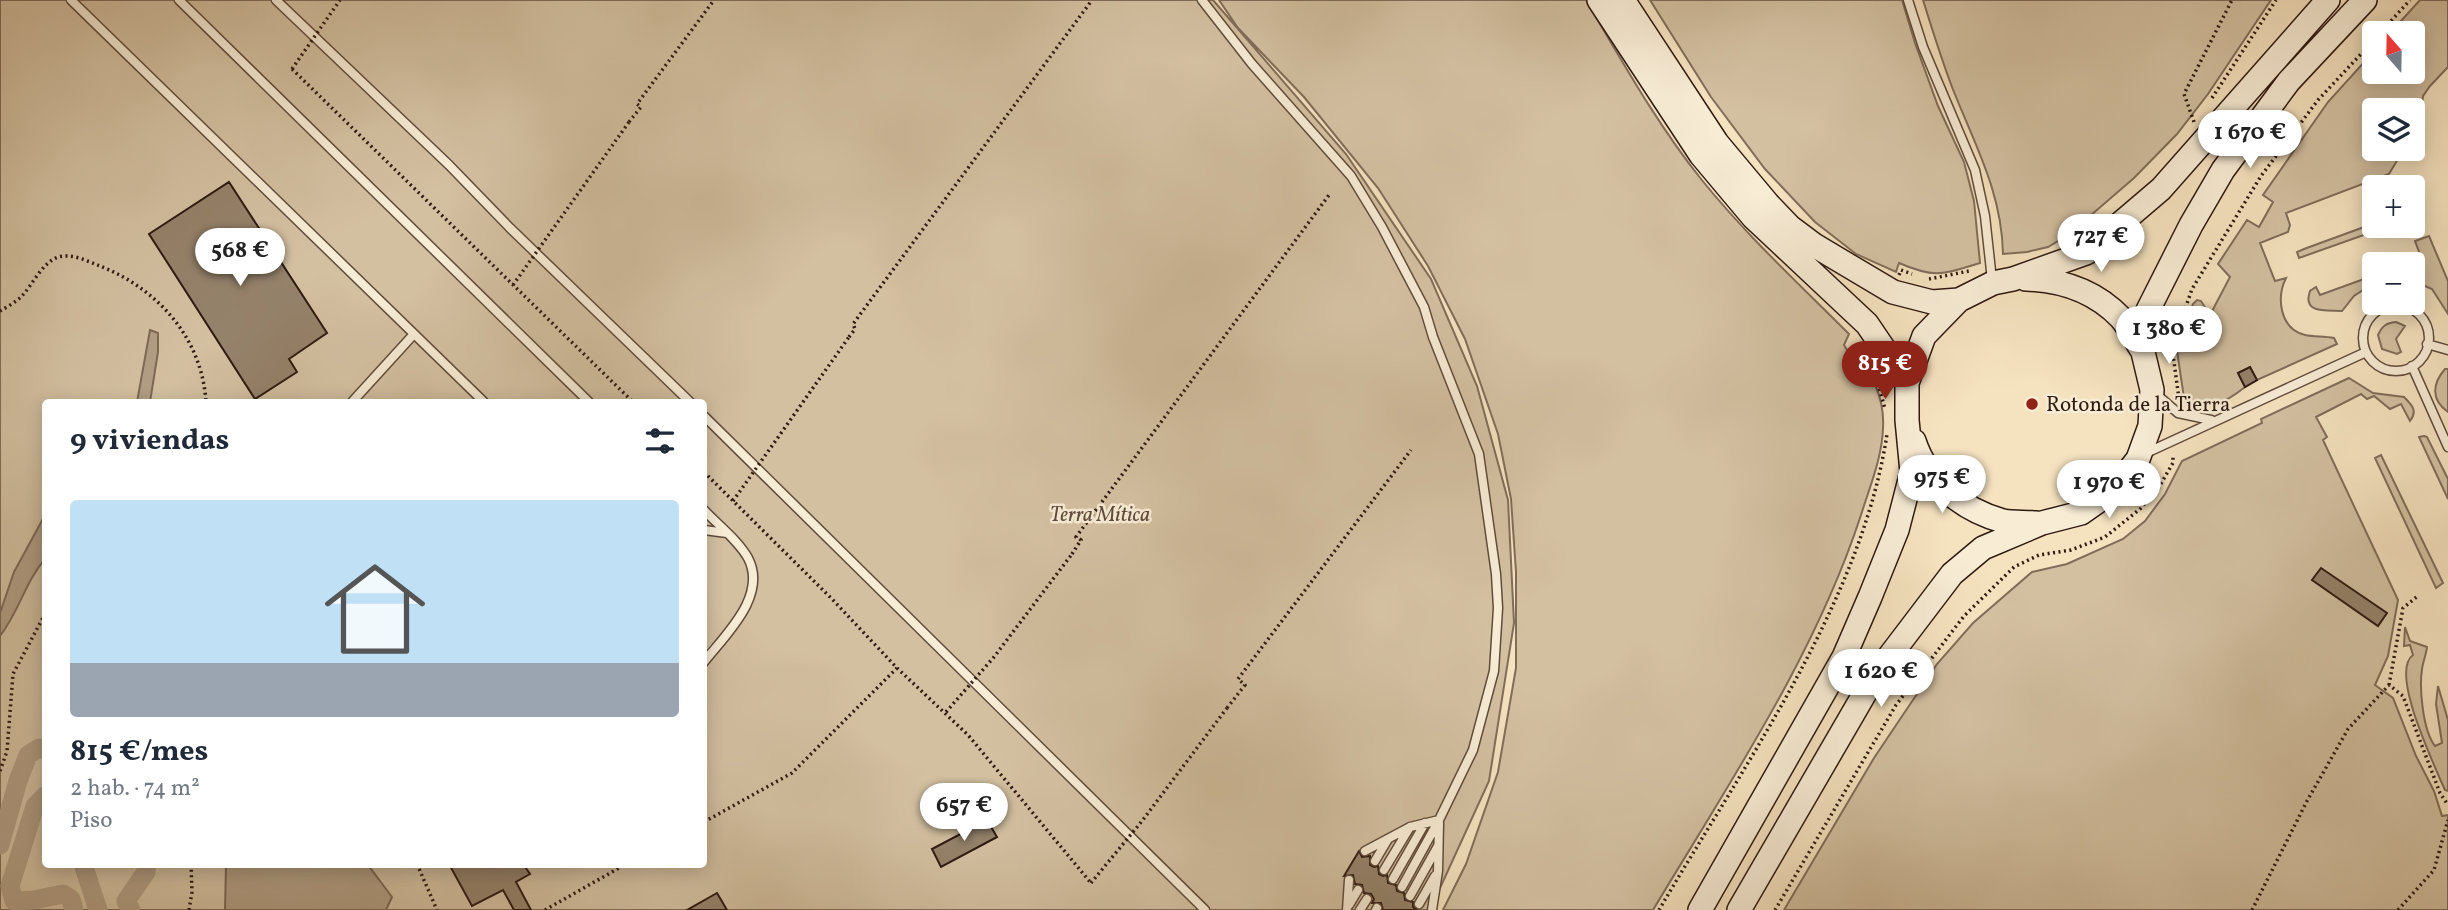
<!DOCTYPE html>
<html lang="es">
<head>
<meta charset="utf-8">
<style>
  :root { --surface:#fff; --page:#f2f2f3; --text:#1f2937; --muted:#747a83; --line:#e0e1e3; --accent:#8f2418 }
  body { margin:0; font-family:Vollkorn,serif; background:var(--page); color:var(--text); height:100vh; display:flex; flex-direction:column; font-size:26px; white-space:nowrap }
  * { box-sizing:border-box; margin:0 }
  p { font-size:23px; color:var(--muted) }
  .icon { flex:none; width:38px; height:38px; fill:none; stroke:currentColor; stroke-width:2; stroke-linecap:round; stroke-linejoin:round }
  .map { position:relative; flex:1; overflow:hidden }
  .drawer { position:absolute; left:42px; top:399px; width:665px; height:469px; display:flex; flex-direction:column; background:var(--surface); border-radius:7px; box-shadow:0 4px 18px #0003 }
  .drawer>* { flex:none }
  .needle { width:46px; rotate:340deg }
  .fabs { position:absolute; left:2362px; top:21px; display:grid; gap:14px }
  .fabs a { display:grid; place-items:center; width:63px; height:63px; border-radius:7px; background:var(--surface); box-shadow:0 4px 18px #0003; font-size:35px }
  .price { position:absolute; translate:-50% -60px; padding:0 16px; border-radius:24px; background:#fff; color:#222; font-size:23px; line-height:46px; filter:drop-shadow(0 2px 4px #0008) }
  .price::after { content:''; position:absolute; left:50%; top:42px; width:21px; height:16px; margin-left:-10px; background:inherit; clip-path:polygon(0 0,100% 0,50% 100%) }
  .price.active { background:var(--accent); color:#fff }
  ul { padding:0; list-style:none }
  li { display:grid; align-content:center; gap:14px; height:371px; padding:0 28px }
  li+li { border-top:2px solid var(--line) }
  li span { display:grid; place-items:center; height:217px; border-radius:7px; color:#555 }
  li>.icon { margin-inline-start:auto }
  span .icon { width:126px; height:126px; fill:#fffc; stroke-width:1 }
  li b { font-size:30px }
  h2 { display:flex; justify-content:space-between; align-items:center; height:84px; padding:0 28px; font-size:30px }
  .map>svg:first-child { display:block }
</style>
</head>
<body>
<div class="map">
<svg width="2448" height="910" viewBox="0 0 2448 910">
  <rect width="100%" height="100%" fill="#f5e2bf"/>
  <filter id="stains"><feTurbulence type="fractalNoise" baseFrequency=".00286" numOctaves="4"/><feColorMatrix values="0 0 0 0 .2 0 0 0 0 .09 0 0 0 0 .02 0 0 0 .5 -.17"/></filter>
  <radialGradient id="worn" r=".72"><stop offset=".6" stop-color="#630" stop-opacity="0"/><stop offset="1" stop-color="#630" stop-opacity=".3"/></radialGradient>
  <path fill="#d3c0a1" stroke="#806d59" stroke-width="2" fill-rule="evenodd" d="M 0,0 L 1213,0 L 1346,154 L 1431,279 L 1477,386 L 1508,500 L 1514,623 L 1489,781 L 1430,910 L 0,910 ZM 46,402 L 704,402 L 704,864 L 46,864 Z
    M 1219,0 L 1586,0 C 1622,61 1657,124 1701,179 C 1746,235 1798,283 1849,334 L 1844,345 L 1847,350 L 1854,349 C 1871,372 1885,398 1883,428 C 1882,458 1870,486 1861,515 C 1815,656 1729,783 1653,910 L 1443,910 L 1466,864 L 1498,772 L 1516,668 L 1516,572 L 1511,499 L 1498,434 L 1465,339 L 1428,266 L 1378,188 L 1304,97 L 1238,28 Z
    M 1650,0 L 1902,0 L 1915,43 L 1938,106 L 1964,162 L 1974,201 L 1980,263 C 1943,274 1936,279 1899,263 L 1896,272 L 1856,254 L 1815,222 L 1765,169 L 1711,97 Z
    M 1923,0 L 2271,0 L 2208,94 L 2177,134 L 2134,178 L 2068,235 L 2048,247 L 2027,252 L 2003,254 C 2002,192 1974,143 1952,87 C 1941,58 1932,29 1923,0 Z
    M 2420,0 L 2448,0 L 2448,67 L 2430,86 L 2423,96 L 2421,113 L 2413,129 L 2413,110 L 2375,110 L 2375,149 L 2404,149 L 2389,174 L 2286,213 L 2290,225 L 2288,232 L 2260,243 L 2275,281 L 2286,278 C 2276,298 2280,329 2305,335 C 2314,337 2324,336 2334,338 L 2337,344 L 2257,380 L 2250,367 L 2238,373 L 2245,387 C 2229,400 2201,417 2184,398 L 2177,351 L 2193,304 L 2197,300 L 2201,301 L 2210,315 L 2230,277 L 2218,264 L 2247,220 L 2259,227 L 2273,202 L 2263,195 L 2328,102 L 2375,50 L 2375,72 L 2413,72 L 2413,33 L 2390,33 Z
    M 2375,223 L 2375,226 L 2389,226 L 2299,258 L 2297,252 L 2304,249 Z
    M 2429,236 L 2448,281 L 2448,314 L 2432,289 L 2413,281 L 2413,264 L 2402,264 L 2421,257 L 2415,241 Z
    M 2375,275 L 2375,282 L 2354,296 L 2342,311 C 2326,310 2302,314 2310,291 L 2316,287 L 2320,295 Z
    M 2396,322 L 2405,326 L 2396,339 L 2401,352 L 2397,354 L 2382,349 L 2378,335 C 2382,326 2386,323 2396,322 Z
    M 2445,369 L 2448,369 L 2448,412 C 2431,400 2432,384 2445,369 Z
    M 2349,378 L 2373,393 L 2404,397 C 2412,405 2418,411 2410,421 L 2401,404 L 2390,409 L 2374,396 L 2367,399 L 2361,394 L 2316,417 L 2327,437 L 2323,440 L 2398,600 L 2388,656 L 2375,685 L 2393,698 L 2416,756 L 2434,791 L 2442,816 L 2448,815 L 2448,910 L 1784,910 L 1874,758 L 1937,664 L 1973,623 L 2032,572 L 2067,564 L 2123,539 L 2145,521 L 2165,494 L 2182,461 L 2262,423 L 2261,419 Z
    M 2424,436 L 2427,437 L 2448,479 L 2448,499 L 2419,437 Z
    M 2381,455 L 2443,583 L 2436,588 L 2375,458 Z
    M 2405,627 L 2410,641 L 2427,647 C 2426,655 2423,662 2422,669 C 2419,689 2423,731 2435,746 L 2442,743 L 2436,704 L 2438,686 L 2448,720 L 2448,791 L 2445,790 L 2440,779 C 2431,757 2390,671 2413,655 L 2410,645 L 2404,646 Z"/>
  <path fill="#b19e84" stroke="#7d6956" stroke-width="2" d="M 150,330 L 158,333 L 158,352 L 150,402 L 137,402 Z
    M 45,515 L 45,559 C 25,582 19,612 0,636 L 0,613 L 14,572 Z
    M 226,864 L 368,865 L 392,897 L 386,910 L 225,910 Z"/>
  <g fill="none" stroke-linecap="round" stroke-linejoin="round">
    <path stroke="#b19e84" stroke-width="19" d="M 46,795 L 35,806 L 10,886 L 14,901 L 34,900 L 63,894 L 71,899 L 74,910
      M 0,845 L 18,781 L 28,755 L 39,748 L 46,750
      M 83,864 L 98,910
      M 131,910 L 126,901 L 146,872 L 147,864"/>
  </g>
  <path fill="#95826b" stroke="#2e1a11" stroke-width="2" d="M 229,182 L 327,333 L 289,359 L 297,372 L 255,399 L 149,234 Z
    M 2250,367 L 2257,380 L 2245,387 L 2238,373 Z
    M 2321,568 L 2387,613 L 2378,626 L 2312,580 Z
    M 987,820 L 997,837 L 941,867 L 932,849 Z
    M 1359,851 L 1362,857 L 1370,856 L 1370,865 L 1374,867 L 1378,866 L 1379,874 L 1383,876 L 1387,875 L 1388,883 L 1396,885 L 1397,891 L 1404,893 L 1405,900 L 1413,902 L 1413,907 L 1417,910 L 1383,910 L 1381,903 L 1372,903 L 1374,899 L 1371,894 L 1364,893 L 1362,885 L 1355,884 L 1353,875 L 1344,876 Z
    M 449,864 L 523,864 L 530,874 L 516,882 L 531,910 L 514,910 L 503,890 L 472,906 Z
    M 717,893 L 727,910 L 687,910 Z"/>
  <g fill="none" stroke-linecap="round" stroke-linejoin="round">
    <defs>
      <path id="lane" d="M 71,0 L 484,402
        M 179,0 L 589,402
        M 276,0 L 449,165 L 510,228 L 690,402
        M 1202,0 L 1252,64 L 1351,176 L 1382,227 L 1424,307 L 1433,337 L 1479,454 L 1496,574 L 1498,608 L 1494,671 L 1473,750 L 1439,820 L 1402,887
        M 1908,0 L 1923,47 L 1975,170 L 1985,216 L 1992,280
        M2363 338a33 33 0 1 1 66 0a33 33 0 1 1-66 0Z
        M 2427,344 L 2448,350
        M 2412,366 L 2448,447
        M 2156,394 L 2178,413 L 2211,420
        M 352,402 L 414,334
        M 704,416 L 1205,910
        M 2146,453 L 2366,352
        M 704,510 C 718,525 738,540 748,558 C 768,596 725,635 704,662
        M 704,530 L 727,533
        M 1365,851 L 1410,827 L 1439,820
        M 1375,861 L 1388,839
        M 1384,870 L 1410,827
        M 1393,879 L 1425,823
        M 1410,896 L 1438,846
        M 1419,904 L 1435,876
        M 1349,905 L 1358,890
        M 1347,910 L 1349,880
        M 1360,910 L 1367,899
        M 1376,910 L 1377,908
        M 1432,910 L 1438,871 L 1439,823"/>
      <path id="secondary" d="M 1599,0 L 1701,155 L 1753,217 L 1867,324 L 1907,383
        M 1623,0 L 1717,143 L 1768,204 L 1790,227 L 1814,245 L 1893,292 L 1932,302 L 1959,300 L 1993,283 L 2013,279 L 2086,253 L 2161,189 L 2328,0
        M 2026,279 C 2063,280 2095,291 2121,318 C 2129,327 2135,340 2142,350
        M 1914,441 C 1927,481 1962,510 2003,521 C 2013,523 2025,522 2036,523
        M 1700,910 L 1844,657 L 1870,597 L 1897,530 L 1912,472 L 1907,420 L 1907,383 L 1924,336 L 1959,300
        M 1739,910 L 1876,674 L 1952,574 L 1983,548 L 2042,523 L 2081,513 L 2114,490 L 2138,459 L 2150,426 L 2152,390 L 2143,352 L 2142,322 L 2191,225 L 2223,170 L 2289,81 L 2365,0"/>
    </defs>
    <use href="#lane" stroke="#604c3c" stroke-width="11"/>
    <use href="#secondary" stroke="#2e1a11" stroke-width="26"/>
    <path stroke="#2e1a11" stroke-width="3.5" stroke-dasharray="2 3.5" stroke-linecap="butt" d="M 2380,33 L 2410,0
      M 292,69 L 633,402
      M 2212,98 L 2276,0
      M 629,122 L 641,107 L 637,104 L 714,0
      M 2194,122 L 2184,94 L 2232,0
      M 1899,275 L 1901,270 L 1912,274
      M 1929,279 L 1969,271
      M 0,311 C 7,307 16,302 22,296 C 33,284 42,263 58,257 C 72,253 87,261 100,266 C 158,289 202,338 206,402
      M 849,337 L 855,329 L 853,324 L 1092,0
      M 1875,373 L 1885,409
      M 2179,399 L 2172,347 L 2192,289 L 2261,176 L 2318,100 L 2375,39
      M 704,472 L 832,599 L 897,668 L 968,735 L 1091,883
      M 1072,554 L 1081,540 L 1076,537 L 1329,195
      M 2389,685 L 2403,608 L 2419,595
      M 1227,708 L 1245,685 L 1238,679 L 1411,450
      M 0,771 L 7,751 L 13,674 L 46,612
      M 704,822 L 792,773 L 897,668
      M 417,864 L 437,910
      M 189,910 L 192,892 L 191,864
      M 545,910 L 626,864
      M 1659,910 C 1743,766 1862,601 1887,434
      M 1775,910 L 1896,705 L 1964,616 L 2014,567 L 2039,555 L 2071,550 L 2105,537 L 2140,509 L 2159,487 L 2173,463 L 2173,455
      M 2252,910 L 2307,801 L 2348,729 L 2389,685 L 2403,696 L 2440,793 L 2448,805
      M 2398,910 L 2434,870 L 2448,820"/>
    <use href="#lane" stroke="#f8ecd5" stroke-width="8"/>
    <use href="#secondary" stroke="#f8ecd5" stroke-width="23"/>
    <path stroke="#2e1a11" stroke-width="3.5" stroke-dasharray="2 3.5" stroke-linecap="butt" d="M 292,69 L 340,0
      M 513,285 L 629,122
      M 733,501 L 849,337
      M 946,712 L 994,657 L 1072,554
      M 1091,883 L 1142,821 L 1227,708"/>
  </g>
  <circle fill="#8f2418" stroke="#f8ecd5" stroke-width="2.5" cx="2032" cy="404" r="7"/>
  <g text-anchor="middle" stroke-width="5" stroke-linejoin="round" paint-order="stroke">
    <g font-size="21" fill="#2e1a11" stroke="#f8ecd5" text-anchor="start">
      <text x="2046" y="411">Rotonda de la Tierra</text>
    </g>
    <g font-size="21" font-style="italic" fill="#604c3c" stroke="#f8ecd5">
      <text x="1100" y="521">Terra Mítica</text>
    </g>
  </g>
  <rect width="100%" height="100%" filter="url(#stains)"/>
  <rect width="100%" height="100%" fill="url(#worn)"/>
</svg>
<div class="fabs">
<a><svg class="needle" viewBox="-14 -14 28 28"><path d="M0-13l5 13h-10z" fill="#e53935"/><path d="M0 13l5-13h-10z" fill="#747a83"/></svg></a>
<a><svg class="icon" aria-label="layers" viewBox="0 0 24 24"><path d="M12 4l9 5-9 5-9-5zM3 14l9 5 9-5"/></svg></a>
<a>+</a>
<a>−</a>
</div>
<b class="price" style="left:2250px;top:170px">1 670 €</b>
<b class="price" style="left:2101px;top:274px">727 €</b>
<b class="price" style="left:240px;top:288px">568 €</b>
<b class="price" style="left:2169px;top:366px">1 380 €</b>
<b class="price active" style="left:1885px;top:401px">815 €</b>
<b class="price" style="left:1942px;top:515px">975 €</b>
<b class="price" style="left:2109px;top:520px">1 970 €</b>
<b class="price" style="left:1881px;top:709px">1 620 €</b>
<b class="price" style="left:964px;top:843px">657 €</b>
<section class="drawer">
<h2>9 viviendas<svg class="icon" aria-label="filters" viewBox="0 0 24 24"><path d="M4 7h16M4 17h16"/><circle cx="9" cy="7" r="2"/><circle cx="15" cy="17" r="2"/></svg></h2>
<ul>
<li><span style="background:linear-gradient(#bfe0f5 75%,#9aa5b1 0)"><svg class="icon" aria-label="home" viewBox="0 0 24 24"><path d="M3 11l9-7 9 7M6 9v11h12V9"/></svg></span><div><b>815 €/mes</b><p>2 hab. · 74 m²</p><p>Piso</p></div></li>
</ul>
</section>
</div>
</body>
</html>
